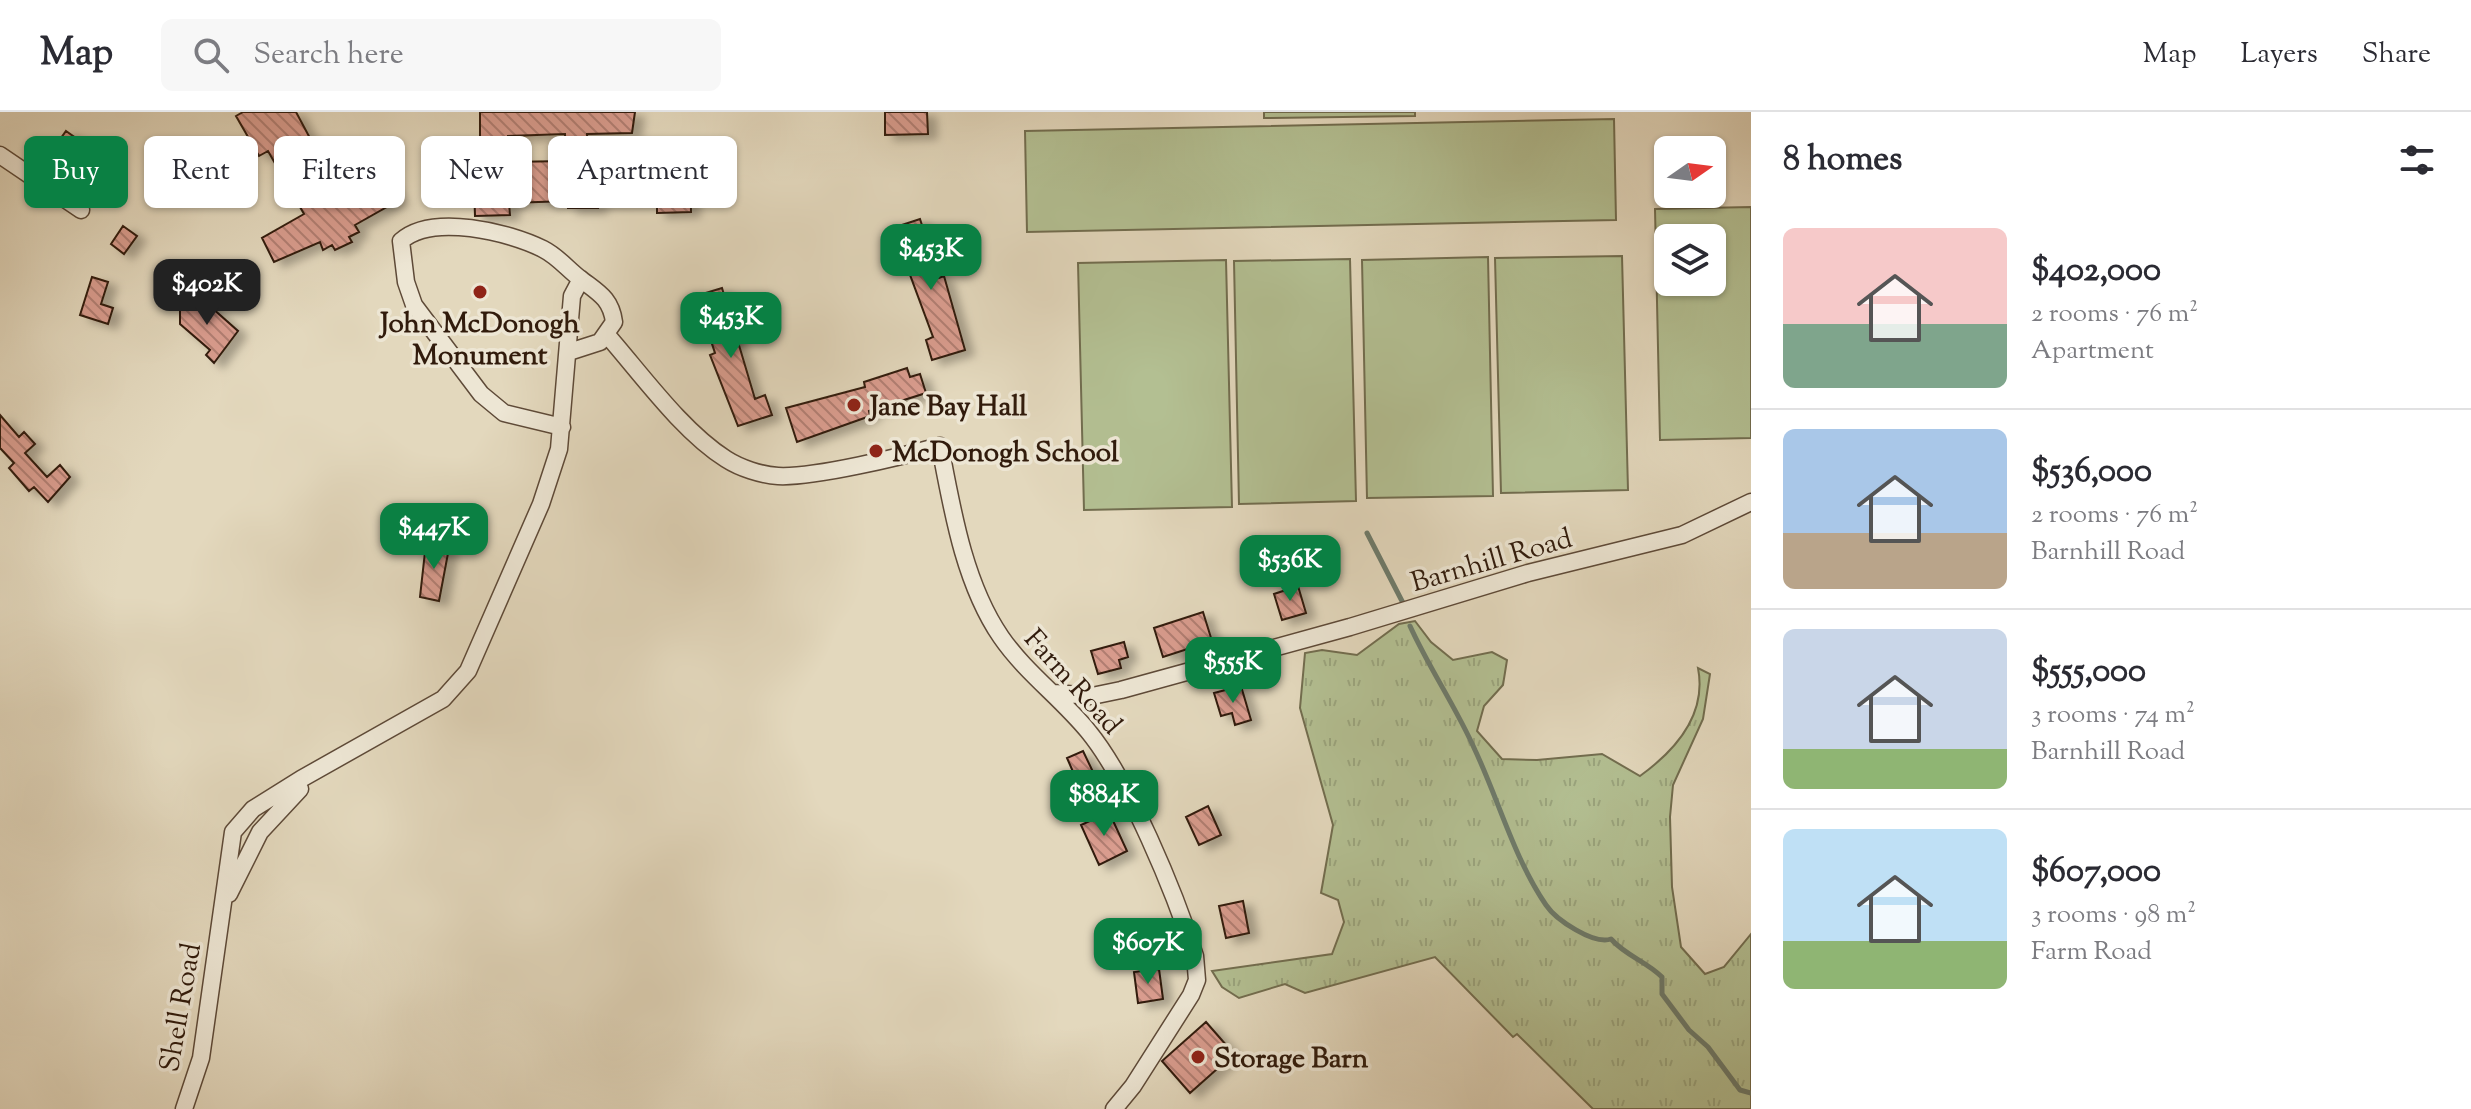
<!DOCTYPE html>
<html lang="en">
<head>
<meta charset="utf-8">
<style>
  :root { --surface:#fff; --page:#f7f7f7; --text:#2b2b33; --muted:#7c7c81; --line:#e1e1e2; --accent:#0b8043 }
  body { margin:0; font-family:"Sorts Mill Goudy",serif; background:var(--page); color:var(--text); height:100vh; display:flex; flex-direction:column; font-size:30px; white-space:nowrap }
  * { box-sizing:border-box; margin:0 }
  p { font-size:26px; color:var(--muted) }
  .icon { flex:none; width:44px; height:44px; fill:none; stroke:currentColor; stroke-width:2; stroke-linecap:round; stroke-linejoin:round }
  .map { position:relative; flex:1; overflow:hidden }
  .drawer { display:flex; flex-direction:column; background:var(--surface); width:720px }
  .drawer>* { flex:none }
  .guide { position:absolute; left:24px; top:24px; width:760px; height:72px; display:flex; gap:16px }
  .needle { width:52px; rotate:76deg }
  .tools { position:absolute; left:1654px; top:24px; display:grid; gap:16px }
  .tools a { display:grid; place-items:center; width:72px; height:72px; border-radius:12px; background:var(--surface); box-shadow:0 2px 6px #0004; font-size:40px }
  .price { position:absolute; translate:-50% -68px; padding:0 18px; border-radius:16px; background:var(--accent); color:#fff; font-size:26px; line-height:52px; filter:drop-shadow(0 2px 4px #0008) }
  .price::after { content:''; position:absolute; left:50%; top:48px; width:24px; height:18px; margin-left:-12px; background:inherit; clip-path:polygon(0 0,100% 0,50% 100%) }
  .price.selected { background:#222; color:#fff }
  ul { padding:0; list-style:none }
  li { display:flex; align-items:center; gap:24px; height:200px; padding:0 32px }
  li+li { border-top:2px solid var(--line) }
  li span { display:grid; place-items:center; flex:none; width:224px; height:160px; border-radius:12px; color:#555 }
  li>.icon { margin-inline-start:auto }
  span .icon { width:96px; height:96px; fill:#fffc; stroke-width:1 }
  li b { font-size:34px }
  h2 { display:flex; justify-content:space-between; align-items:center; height:96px; padding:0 32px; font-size:34px }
  .tag { padding:0 28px; border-radius:12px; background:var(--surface); box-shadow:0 2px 6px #0004; font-size:28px; line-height:72px }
  .tag.selected { background:var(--accent); color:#fff }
  header { display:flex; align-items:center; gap:48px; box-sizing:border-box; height:112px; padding:0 40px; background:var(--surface); border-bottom:2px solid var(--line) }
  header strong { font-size:38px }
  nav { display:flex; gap:44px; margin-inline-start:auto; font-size:28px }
  .search { width:560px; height:72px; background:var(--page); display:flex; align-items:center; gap:20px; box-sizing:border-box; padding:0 28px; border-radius:12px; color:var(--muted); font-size:30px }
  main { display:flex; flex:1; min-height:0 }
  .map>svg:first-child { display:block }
</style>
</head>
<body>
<header>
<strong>Map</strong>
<div class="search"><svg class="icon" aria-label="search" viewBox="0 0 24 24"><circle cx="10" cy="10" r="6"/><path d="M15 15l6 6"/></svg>Search here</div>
<nav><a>Map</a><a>Layers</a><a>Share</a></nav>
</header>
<main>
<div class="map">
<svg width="1751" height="997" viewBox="0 0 1751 997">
  <defs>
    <pattern id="grass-tufts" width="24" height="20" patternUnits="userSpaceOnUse" patternTransform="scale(2)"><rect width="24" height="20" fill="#b3bf92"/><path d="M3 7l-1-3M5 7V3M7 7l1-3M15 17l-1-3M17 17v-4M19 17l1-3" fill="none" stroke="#9aa47d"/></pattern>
    <pattern id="building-back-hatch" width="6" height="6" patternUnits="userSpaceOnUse" patternTransform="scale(2)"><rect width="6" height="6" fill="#d99c8e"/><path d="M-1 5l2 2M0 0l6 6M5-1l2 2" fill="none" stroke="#b17e72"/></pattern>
    <filter id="shadow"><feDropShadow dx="9" dy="5" stdDeviation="4" flood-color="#0004"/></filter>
  </defs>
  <rect width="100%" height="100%" fill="#e3d8bd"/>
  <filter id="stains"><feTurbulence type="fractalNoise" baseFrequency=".0025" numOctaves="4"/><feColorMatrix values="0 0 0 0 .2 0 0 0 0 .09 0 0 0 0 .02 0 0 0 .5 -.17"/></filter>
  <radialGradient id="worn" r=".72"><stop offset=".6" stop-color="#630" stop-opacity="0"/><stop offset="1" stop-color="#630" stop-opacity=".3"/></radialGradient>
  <path fill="url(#grass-tufts)" stroke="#726d4f" stroke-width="2" d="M 1415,509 L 1431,530 L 1453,548 L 1492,540 L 1507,548 L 1503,573 L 1484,594 L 1477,619 L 1502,647 L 1537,648 L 1602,642 L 1640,664 C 1676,638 1707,602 1698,556 L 1710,562 L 1703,607 L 1673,673 L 1670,705 L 1672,775 L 1681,835 L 1705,862 L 1724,855 L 1751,822 L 1751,997 L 1593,997 L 1517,922 L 1513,925 L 1435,845 L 1305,881 L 1285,872 L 1239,886 L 1222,875 L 1212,859 L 1332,842 L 1344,810 L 1338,788 L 1321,781 L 1333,713 L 1300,596 L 1305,541 L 1322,538 L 1357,543 L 1399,512 Z"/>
  <path fill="#b3bf92" stroke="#726d4f" stroke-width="2" fill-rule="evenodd" d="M 1264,0 L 1415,0 L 1415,4 L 1264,6 Z
    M 1614,7 L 1616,108 L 1027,120 L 1025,19 Z
    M 1751,95 L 1751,326 L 1660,328 L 1655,97 ZM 1668,126 L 1712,126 L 1712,170 L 1668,170 Z
    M 1622,144 L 1628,378 L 1501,381 L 1495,146 Z
    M 1488,145 L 1493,384 L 1367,386 L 1362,148 Z
    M 1350,147 L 1356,389 L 1239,392 L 1234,149 Z
    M 1226,148 L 1232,395 L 1084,398 L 1078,151 Z"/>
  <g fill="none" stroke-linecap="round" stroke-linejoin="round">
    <path stroke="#6e7b6b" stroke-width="5" d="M 1367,421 L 1403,491
      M 1410,514 C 1429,556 1456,595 1475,638 C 1499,689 1514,746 1546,793 C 1556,808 1594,833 1611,827 C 1626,844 1646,849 1662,865 L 1662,882 L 1689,918 L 1708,935 L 1740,978 L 1751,981"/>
  </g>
  <path fill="url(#building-back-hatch)" stroke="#311b0c" stroke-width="2" fill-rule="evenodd" filter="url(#shadow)" d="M 243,0 L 296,0 L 342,86 L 388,66 L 399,88 L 355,113 L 359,120 L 349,125 L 352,130 L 335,138 L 332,133 L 323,138 L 320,130 L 274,150 L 262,126 L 304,102 L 268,39 L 259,44 L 236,4 Z
    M 480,0 L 635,0 L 632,21 L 587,22 L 588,48 L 656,47 L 656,35 L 690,34 L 691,100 L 657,101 L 657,88 L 597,89 L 598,96 L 568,96 L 568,89 L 509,91 L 510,103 L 475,104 L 473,37 L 480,37 ZM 565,22 L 566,49 L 509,50 L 508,24 Z
    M 885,0 L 927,0 L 928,22 L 885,23 Z
    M 66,19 L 83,31 L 72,45 L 56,33 Z
    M 167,45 L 183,58 L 163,82 L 152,73 L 155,68 L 151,65 Z
    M 920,107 L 939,166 L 944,164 L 965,238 L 932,248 L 926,228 L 933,225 L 896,125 L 905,122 L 902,113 Z
    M 123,114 L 137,124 L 124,142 L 111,132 Z
    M 92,165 L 108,170 L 101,192 L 113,196 L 108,212 L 80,203 Z
    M 722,176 L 755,287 L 765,283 L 772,303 L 738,314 L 710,243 L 715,241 L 696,184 Z
    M 202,187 L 238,219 L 214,251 L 206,243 L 210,238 L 180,212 L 180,196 L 186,190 Z
    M 907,256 L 910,265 L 920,262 L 926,281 L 869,299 L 870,304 L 797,330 L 786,296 L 865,275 L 864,270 Z
    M 0,303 L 19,325 L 24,320 L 35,332 L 25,341 L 47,365 L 60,353 L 70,365 L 48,390 L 34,375 L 29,379 L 9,356 L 14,351 L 0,336 Z
    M 426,431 L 449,436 L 439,489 L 420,485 Z
    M 1298,474 L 1306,501 L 1282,508 L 1274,482 Z
    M 1203,500 L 1212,529 L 1163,545 L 1154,516 Z
    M 1124,530 L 1128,545 L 1119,548 L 1121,556 L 1098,562 L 1091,539 Z
    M 1241,574 L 1251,608 L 1235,613 L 1232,601 L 1221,604 L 1214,581 Z
    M 1083,639 L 1094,662 L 1077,669 L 1067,646 Z
    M 1208,694 L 1221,723 L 1199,733 L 1186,705 Z
    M 1109,700 L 1127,739 L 1099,753 L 1081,713 Z
    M 1243,789 L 1249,821 L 1226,826 L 1219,794 Z
    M 1159,857 L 1163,887 L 1138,891 L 1134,860 Z
    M 1206,910 L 1234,942 L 1190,981 L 1162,949 Z"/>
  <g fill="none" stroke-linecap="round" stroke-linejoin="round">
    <defs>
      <path id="minor" d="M 0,43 L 81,98
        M 607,223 C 642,263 682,319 726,347 C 740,356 761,363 778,364 C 814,366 903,344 940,334 C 952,397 964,471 1001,525 C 1025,560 1061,586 1088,619 C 1129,669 1175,781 1195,844 L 1197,868 L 1191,883 L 1133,974 L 1114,997
        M 562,315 L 504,301 L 481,282 L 414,193 L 406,170 L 401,129 C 432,101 509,120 543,137 C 559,145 568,158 582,168 C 599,181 611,187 614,210 L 600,230 L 569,240
        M 1054,581 L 1092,584 L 1121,578 L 1350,515 L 1528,461 L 1682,423 L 1751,390
        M 229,782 L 260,720 L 300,677
        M 184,997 L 201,946 L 233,720 L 253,697 L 301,667 L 443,587 L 468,559 L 541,392 L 559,337 L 572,184 L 581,167"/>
    </defs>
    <use href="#minor" stroke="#5e4a38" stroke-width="19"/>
    <use href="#minor" stroke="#ede6d4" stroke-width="16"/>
  </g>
  <g fill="#8f2418" stroke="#ede6d4" stroke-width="3">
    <circle cx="480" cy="180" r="8"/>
    <circle cx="854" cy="293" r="8"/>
    <circle cx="876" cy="339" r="8"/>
    <circle cx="1198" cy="945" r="8"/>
  </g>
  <g text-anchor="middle" stroke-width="7" stroke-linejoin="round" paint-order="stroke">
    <g font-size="28" font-weight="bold" fill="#311b0c" stroke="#ede6d4" text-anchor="start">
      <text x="480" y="220" text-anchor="middle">John McDonogh<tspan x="480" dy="32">Monument</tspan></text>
      <text x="870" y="303">Jane Bay Hall</text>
      <text x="892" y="349">McDonogh School</text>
      <text x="1214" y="955">Storage Barn</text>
    </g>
    <g font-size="28" fill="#311b0c" stroke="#ede6d4">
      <text transform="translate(1491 447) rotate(-16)" y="10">Barnhill Road</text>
      <text transform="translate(1074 569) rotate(48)" y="10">Farm Road</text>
      <text transform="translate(179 895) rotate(-80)" y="10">Shell Road</text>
    </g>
  </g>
  <rect width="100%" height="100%" filter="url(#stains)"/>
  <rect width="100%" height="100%" fill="url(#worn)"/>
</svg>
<div class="tools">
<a><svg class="needle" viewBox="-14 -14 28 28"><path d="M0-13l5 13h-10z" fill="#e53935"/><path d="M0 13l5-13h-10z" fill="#7c7c81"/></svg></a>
<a><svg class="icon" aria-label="layers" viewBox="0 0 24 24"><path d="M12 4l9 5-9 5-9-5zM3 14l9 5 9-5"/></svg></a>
</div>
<b class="price" style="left:931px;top:180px">$453K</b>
<b class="price selected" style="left:207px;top:215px">$402K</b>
<b class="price" style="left:731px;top:248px">$453K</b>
<b class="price" style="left:434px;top:459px">$447K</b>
<b class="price" style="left:1290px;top:491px">$536K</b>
<b class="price" style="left:1233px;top:593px">$555K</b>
<b class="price" style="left:1104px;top:726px">$884K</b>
<b class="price" style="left:1148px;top:874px">$607K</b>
<div class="guide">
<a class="tag selected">Buy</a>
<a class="tag">Rent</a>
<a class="tag">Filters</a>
<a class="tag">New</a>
<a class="tag">Apartment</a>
</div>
</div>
<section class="drawer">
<h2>8 homes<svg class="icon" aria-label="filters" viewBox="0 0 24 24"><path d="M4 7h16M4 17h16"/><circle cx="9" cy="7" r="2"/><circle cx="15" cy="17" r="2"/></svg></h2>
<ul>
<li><span style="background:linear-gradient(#f6c9c9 60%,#7fa58c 0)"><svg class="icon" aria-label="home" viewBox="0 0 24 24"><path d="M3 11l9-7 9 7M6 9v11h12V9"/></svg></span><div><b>$402,000</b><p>2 rooms · 76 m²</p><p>Apartment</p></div></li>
<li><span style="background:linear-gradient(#a9c7e8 65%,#b9a48a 0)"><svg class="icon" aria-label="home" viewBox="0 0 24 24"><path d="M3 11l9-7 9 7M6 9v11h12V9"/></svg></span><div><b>$536,000</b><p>2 rooms · 76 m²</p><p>Barnhill Road</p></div></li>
<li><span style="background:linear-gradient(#c9d6e8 75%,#8fb573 0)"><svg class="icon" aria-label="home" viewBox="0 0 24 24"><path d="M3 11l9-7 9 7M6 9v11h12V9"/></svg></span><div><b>$555,000</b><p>3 rooms · 74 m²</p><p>Barnhill Road</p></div></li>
<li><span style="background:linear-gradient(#bfe0f5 70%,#8fb573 0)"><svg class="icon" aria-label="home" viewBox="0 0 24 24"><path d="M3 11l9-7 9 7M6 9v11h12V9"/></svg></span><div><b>$607,000</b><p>3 rooms · 98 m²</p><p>Farm Road</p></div></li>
</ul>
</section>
</main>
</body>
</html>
